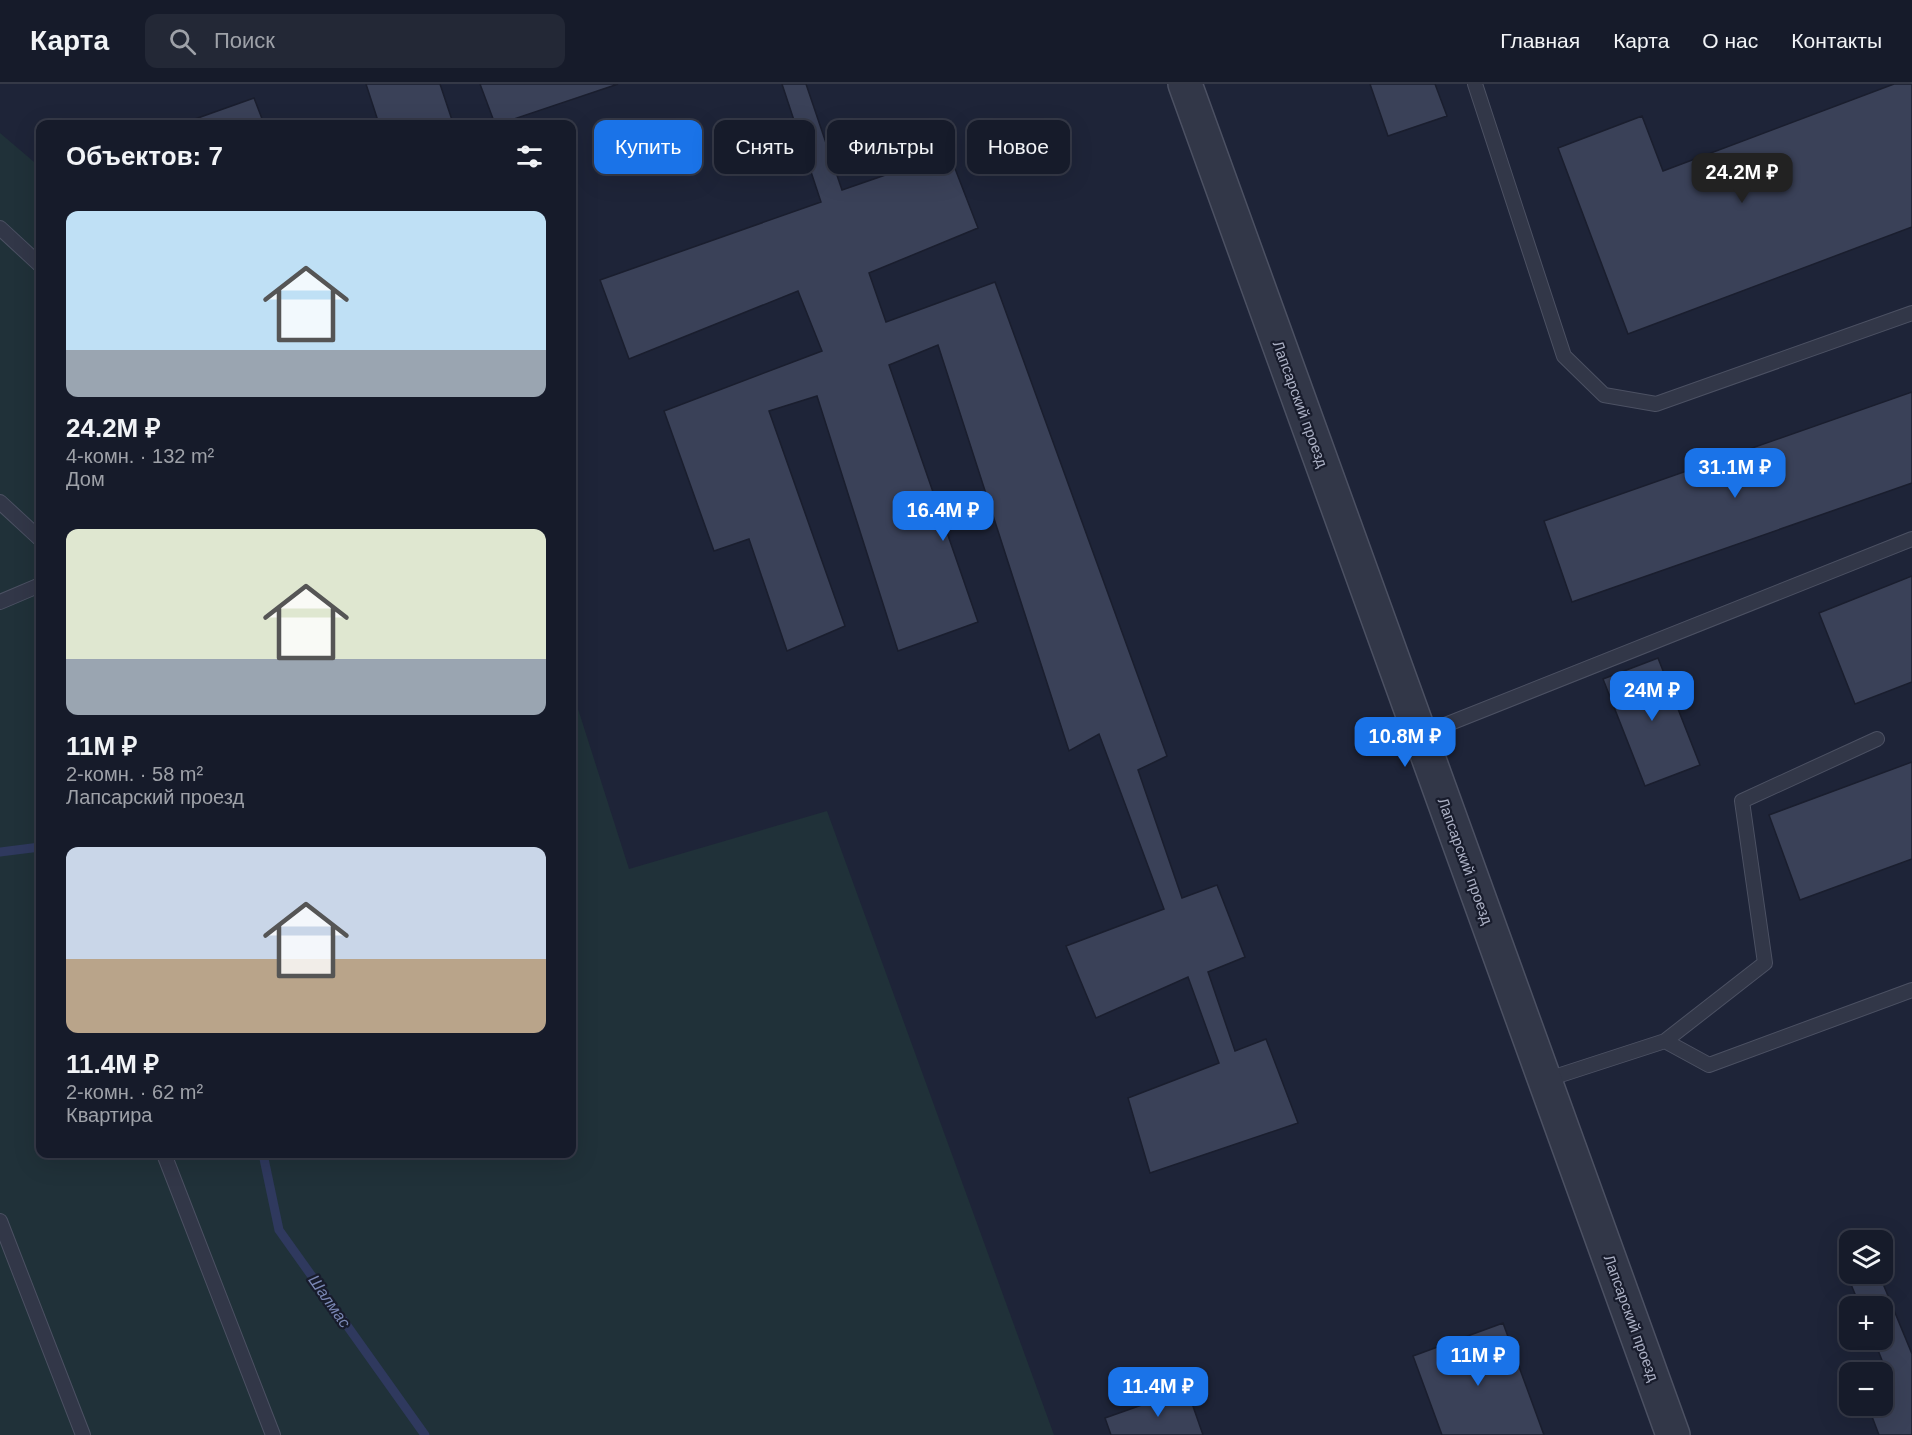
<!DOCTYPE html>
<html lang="ru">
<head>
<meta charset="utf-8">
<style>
  :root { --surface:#161b2a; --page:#232836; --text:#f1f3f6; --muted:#9ea1a8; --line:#353947; --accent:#1a73e8 }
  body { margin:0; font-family:Helvetica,sans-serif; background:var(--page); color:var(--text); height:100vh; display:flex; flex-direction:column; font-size:22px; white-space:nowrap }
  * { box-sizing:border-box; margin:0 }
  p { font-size:20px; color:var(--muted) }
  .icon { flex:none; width:33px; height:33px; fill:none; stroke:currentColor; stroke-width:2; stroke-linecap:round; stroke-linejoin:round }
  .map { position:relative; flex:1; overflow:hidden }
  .side { position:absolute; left:36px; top:36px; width:540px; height:1038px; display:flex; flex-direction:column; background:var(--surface); border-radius:12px; box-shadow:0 6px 24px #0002,0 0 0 2px var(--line) }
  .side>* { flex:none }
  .banner { position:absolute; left:594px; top:36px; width:570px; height:54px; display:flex; gap:12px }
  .controls { position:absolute; left:1839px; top:1146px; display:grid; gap:12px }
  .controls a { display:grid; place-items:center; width:54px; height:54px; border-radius:12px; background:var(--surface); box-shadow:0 6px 24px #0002,0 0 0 2px var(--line); font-size:30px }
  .price { position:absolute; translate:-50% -51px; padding:0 14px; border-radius:12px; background:var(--accent); color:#fff; font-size:20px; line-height:39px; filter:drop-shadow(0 2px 3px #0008) }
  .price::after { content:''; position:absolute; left:50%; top:36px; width:18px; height:14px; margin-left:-9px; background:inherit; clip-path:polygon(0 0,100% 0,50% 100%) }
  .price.selected { background:#222; color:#fff }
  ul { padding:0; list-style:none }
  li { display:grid; align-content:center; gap:12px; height:318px; padding:0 30px }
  li span { display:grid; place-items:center; height:186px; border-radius:12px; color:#555 }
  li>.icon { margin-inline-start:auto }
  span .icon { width:108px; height:108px; fill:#fffc; stroke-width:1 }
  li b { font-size:26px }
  h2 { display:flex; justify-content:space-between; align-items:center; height:72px; padding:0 30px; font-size:26px }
  .pill { padding:0 21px; border-radius:12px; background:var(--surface); box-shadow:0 6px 24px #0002,0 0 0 2px var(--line); font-size:21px; line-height:54px }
  .pill.selected { background:var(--accent); color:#fff }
  header { display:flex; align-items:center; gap:36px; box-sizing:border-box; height:84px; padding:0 30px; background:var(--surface); border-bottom:2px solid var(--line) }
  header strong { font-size:28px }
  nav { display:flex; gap:33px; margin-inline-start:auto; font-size:21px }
  .search { width:420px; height:54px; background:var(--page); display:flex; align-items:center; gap:15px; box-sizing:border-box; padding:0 21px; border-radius:12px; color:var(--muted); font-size:22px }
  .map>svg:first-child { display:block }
</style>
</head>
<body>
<header>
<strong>Карта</strong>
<div class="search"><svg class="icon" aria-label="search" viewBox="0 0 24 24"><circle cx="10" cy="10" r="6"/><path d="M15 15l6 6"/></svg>Поиск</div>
<nav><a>Главная</a><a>Карта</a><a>О нас</a><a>Контакты</a></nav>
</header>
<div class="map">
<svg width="1912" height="1351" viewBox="0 0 1912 1351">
  <rect width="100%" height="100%" fill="#1e2438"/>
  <path fill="#203139" d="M 0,49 L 40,83 L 40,1070 L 572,1070 L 572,606 L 629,785 L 827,727 L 1054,1351 L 0,1351 Z"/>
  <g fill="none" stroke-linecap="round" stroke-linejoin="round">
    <path stroke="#2f395e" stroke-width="9" d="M 0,768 L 40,763
      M 263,1070 L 279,1146 L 425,1351"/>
  </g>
  <path fill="#3a4158" stroke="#1a1e2e" stroke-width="1.5" d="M 366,0 L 440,0 L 452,36 L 439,40 L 379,40 Z
    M 480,0 L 618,0 L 499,40 L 495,40 Z
    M 782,0 L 806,0 L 842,106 L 949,69 L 978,144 L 869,189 L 886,238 L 995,198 L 1167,672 L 1138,686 L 1182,814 L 1217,801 L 1245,873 L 1208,888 L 1235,967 L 1266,955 L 1298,1039 L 1150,1089 L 1128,1014 L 1219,979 L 1188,893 L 1096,934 L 1066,862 L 1164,825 L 1099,650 L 1069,667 L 938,261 L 889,281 L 978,538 L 898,567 L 817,312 L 769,327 L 845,542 L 787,567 L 749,455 L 714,467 L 664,327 L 822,267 L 798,207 L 629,275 L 600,196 L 821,118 Z
    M 1370,0 L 1435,0 L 1447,32 L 1388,52 Z
    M 1894,0 L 1912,0 L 1912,143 L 1628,250 L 1558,64 L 1642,32 L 1663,87 Z
    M 254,14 L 264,40 L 197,40 L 195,35 Z
    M 1912,308 L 1912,399 L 1572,518 L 1544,437 Z
    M 1912,492 L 1912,598 L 1855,620 L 1819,529 Z
    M 1658,574 L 1700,681 L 1645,702 L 1603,595 Z
    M 1912,678 L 1912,775 L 1800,816 L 1769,731 Z
    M 1872,1190 L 1879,1190 L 1912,1270 L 1912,1351 L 1879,1351 L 1868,1322 L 1882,1322 L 1882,1297 L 1889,1294 L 1874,1256 L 1882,1256 L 1882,1222 L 1860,1222 L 1850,1198 Z
    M 1503,1239 L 1544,1351 L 1442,1351 L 1413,1272 Z
    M 1187,1305 L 1203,1351 L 1111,1351 L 1105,1334 Z"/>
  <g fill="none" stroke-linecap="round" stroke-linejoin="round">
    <defs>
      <path id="service" d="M 1475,0 L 1564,272 L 1604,311 L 1656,320 L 1912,229
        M 0,144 L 40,181
        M 0,418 L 40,455
        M 0,518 L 40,501
        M 1420,651 L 1912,455
        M 1665,957 L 1765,879 L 1742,717 L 1877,655
        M 1545,996 L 1665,957 L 1709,981 L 1912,906
        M 164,1070 L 273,1351
        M 0,1137 L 83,1351"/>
      <path id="tertiary" d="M 1185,0 L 1673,1351"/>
    </defs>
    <use href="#service" stroke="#4c5163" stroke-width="16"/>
    <use href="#tertiary" stroke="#4c5163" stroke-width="36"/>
    <use href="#service" stroke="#323748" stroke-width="14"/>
    <use href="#tertiary" stroke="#323748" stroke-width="33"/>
  </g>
  <g text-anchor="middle" stroke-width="4.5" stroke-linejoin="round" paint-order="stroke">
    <g font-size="15" fill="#acb1c5" stroke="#181c2c">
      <text transform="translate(1300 320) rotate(70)" y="5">Лапсарский проезд</text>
      <text transform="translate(1465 777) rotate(70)" y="5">Лапсарский проезд</text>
      <text transform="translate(1631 1234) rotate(70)" y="5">Лапсарский проезд</text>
    </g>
    <g font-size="16" font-style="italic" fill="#7a87b4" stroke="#181c2c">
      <text transform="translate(330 1217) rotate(55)" y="6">Шалмас</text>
    </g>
  </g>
</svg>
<div class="controls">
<a><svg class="icon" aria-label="layers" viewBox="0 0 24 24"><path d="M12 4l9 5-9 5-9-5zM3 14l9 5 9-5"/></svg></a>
<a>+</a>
<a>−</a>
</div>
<b class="price selected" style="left:1742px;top:120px">24.2M ₽</b>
<b class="price" style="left:1735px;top:415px">31.1M ₽</b>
<b class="price" style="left:943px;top:458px">16.4M ₽</b>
<b class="price" style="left:1652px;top:638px">24M ₽</b>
<b class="price" style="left:1405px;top:684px">10.8M ₽</b>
<b class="price" style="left:1478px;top:1303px">11M ₽</b>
<b class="price" style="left:1158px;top:1334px">11.4M ₽</b>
<div class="banner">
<a class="pill selected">Купить</a>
<a class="pill">Снять</a>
<a class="pill">Фильтры</a>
<a class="pill">Новое</a>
</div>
<section class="side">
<h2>Объектов: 7<svg class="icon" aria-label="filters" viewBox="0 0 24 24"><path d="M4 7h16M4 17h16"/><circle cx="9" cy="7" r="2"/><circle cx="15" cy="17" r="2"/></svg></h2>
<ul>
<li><span style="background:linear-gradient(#bfe0f5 75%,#9aa5b1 0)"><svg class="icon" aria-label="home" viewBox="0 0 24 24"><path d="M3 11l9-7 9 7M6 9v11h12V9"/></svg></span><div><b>24.2M ₽</b><p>4-комн. · 132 m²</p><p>Дом</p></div></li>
<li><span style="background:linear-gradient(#dfe7d0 70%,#9aa5b1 0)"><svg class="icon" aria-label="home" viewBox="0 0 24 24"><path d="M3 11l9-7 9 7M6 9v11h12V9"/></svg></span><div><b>11M ₽</b><p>2-комн. · 58 m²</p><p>Лапсарский проезд</p></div></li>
<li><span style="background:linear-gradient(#c9d6e8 60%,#b9a48a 0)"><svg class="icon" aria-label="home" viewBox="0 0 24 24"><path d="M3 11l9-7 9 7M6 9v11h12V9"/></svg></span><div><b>11.4M ₽</b><p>2-комн. · 62 m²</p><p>Квартира</p></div></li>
</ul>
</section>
</div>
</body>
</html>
